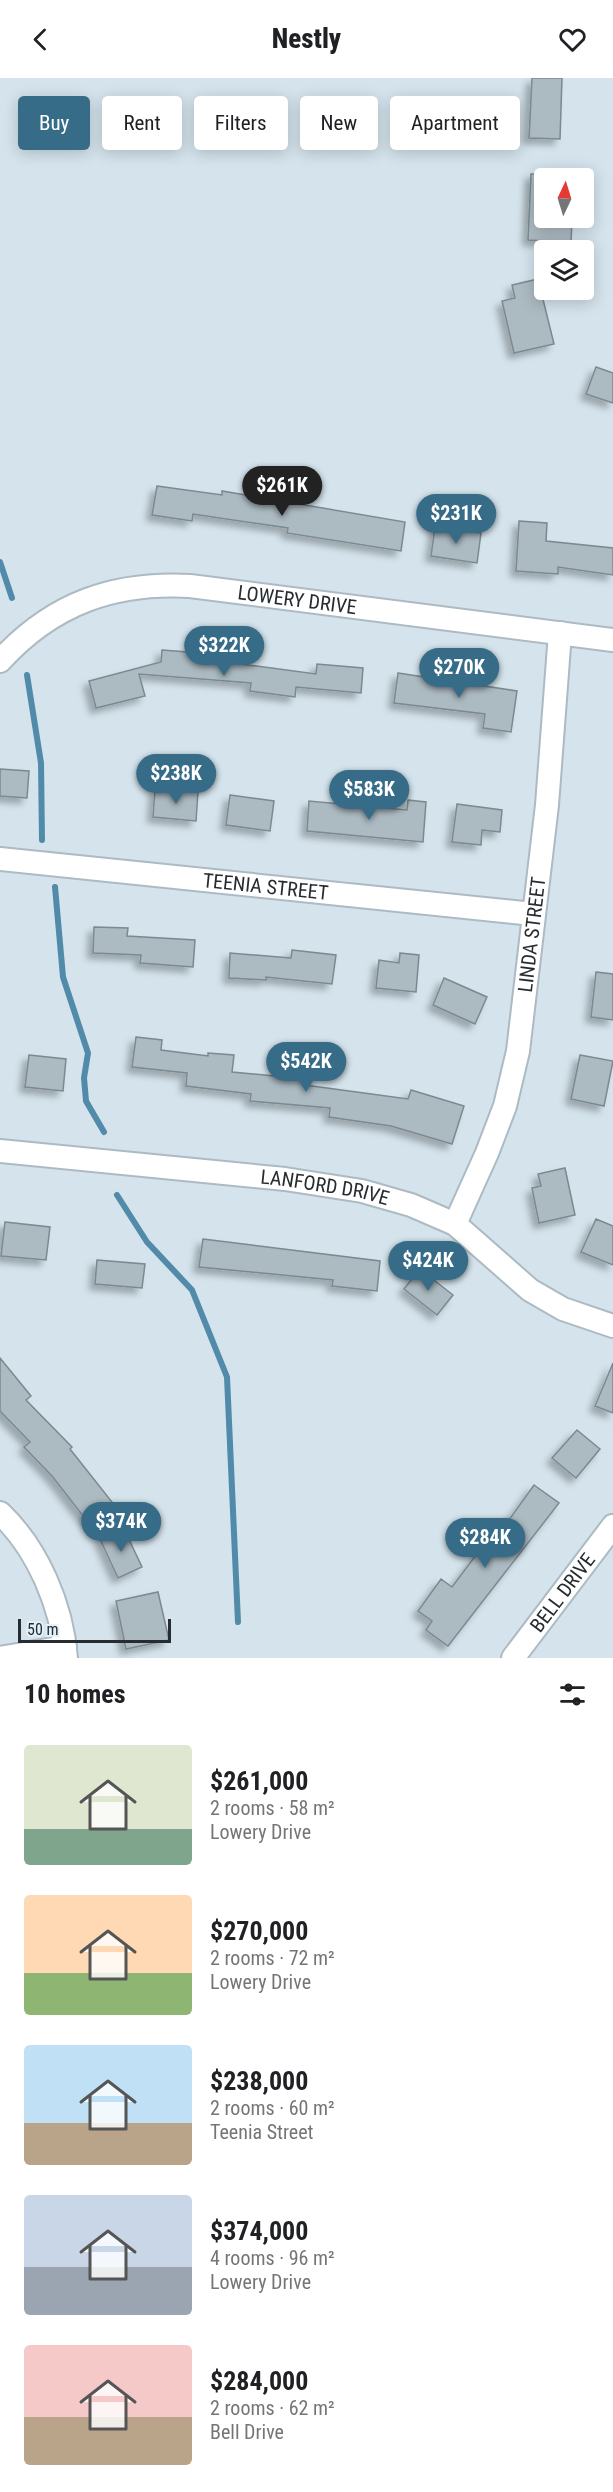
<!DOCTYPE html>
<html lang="en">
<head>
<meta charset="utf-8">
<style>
  :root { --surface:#fff; --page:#f6f6f6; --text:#202124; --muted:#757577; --accent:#366c88 }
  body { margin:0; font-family:"Roboto Condensed",sans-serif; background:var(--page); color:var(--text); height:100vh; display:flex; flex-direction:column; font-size:22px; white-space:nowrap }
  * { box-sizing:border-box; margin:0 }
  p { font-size:20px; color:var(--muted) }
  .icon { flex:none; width:33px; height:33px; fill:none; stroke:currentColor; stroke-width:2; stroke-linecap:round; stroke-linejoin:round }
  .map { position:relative; height:1580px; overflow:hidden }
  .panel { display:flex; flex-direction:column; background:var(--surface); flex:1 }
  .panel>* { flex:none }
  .top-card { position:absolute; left:18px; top:18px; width:578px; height:54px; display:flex; gap:12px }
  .needle { width:39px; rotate:4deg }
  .fabs { position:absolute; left:534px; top:90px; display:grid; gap:12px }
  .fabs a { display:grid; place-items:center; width:60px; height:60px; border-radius:6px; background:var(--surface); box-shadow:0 3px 15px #0003; font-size:30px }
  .scale { position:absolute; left:18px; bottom:15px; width:153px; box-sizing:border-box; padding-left:6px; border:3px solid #262c2f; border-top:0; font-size:16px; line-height:21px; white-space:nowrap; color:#262c2f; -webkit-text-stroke:4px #e1f0f9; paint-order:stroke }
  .price { position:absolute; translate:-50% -51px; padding:0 14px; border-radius:21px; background:var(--accent); color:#fff; font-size:20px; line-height:39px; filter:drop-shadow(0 2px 3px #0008) }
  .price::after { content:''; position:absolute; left:50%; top:36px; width:18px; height:14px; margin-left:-9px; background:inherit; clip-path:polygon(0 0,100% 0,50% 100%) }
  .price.selected { background:#222; color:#fff }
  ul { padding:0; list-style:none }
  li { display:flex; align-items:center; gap:18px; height:150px; padding:0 24px }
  li span { display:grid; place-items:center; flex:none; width:168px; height:120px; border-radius:6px; color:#555 }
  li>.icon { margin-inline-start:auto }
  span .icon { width:72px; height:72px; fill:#fffc; stroke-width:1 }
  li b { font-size:26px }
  h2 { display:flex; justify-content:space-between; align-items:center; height:72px; padding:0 24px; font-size:26px }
  .pill { padding:0 21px; border-radius:6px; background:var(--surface); box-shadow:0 3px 15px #0003; font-size:21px; line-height:54px }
  .pill.selected { background:var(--accent); color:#fff }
  header { display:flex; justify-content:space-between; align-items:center; height:78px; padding:0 24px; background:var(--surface); font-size:27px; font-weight:800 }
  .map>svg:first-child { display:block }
</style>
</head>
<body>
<header><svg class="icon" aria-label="back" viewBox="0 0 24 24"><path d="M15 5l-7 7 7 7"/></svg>Nestly<svg class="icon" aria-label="heart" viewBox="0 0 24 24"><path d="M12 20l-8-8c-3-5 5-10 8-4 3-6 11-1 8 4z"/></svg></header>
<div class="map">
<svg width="613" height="1580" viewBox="0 0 613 1580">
  <defs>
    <filter id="shadow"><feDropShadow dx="-5.5" dy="5.5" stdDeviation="3" flood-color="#0004"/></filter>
  </defs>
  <rect width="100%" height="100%" fill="#d4e3ec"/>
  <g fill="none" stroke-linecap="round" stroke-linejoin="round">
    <path stroke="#518ba9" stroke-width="6" d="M 0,484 L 12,520
      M 27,597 L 41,685 L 42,762
      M 55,809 L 63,899 L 88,975 L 84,1000 L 86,1023 L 104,1054
      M 117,1117 L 147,1164 L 192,1212 L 227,1299 L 238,1544"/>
  </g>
  <path fill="#acbac2" stroke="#7c8991" stroke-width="1.5" filter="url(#shadow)" d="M 532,0 L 562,0 L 560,61 L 529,60 Z
    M 531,96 L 544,96 L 544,140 L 572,143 L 571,164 L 528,162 Z
    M 538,201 L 554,266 L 514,275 L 502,223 L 515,220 L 512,207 Z
    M 596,289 L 613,295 L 613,325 L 586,316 Z
    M 157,408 L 222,417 L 222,413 L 405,444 L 401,473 L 287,455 L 288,450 L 193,436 L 192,443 L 152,437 Z
    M 519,443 L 547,445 L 546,463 L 613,470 L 613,497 L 558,489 L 558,496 L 516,493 Z
    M 435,449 L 481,455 L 477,485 L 431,478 Z
    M 162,572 L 226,577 L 226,584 L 316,596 L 317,586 L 363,590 L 361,615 L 296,609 L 295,619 L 250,613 L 251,605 L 139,596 L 145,618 L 96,630 L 89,603 L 161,584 Z
    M 398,595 L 517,613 L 511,654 L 483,650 L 485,636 L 394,625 Z
    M 0,691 L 29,693 L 27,720 L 0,718 Z
    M 155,711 L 198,714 L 196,743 L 153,739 Z
    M 230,717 L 274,723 L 270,753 L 226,747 Z
    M 408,722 L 426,724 L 423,764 L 307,753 L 309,723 L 407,732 Z
    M 457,726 L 502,732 L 500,754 L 482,752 L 481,767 L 452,764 Z
    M 94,849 L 128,850 L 127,858 L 195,862 L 193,889 L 140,885 L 141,877 L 93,875 Z
    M 292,872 L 336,877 L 332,906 L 266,899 L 266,902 L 229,900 L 230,875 L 291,880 Z
    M 400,875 L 419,877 L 416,914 L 376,910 L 379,882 L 399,885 Z
    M 596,894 L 613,896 L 613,942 L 591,939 Z
    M 444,900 L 487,919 L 475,946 L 433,927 Z
    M 136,959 L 162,962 L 161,972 L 208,978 L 208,975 L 234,977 L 232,994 L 306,1001 L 305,1007 L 408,1021 L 411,1012 L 464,1028 L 452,1066 L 391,1048 L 329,1039 L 330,1030 L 250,1023 L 251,1016 L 186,1008 L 187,995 L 132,989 Z
    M 29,977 L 66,981 L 63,1013 L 25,1009 Z
    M 580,977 L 613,983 L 604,1028 L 571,1021 Z
    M 565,1090 L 575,1137 L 539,1145 L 532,1110 L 541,1108 L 538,1096 Z
    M 596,1141 L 613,1148 L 613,1187 L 581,1174 Z
    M 5,1144 L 50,1149 L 46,1182 L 1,1178 Z
    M 203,1161 L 380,1183 L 377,1213 L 332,1208 L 333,1202 L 199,1189 Z
    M 97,1182 L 145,1186 L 142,1210 L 95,1206 Z
    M 420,1191 L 453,1217 L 437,1237 L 404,1211 Z
    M 0,1280 L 31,1318 L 26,1322 L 72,1369 L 70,1371 L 112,1424 L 87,1443 L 52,1398 L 24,1369 L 30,1364 L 0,1333 Z
    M 613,1285 L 613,1335 L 595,1328 Z
    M 577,1352 L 600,1371 L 576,1400 L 552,1380 Z
    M 534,1407 L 559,1425 L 448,1568 L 426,1552 L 432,1543 L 418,1533 L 441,1501 L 452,1509 L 491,1457 L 496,1460 Z
    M 124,1451 L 142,1489 L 118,1500 L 100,1461 Z
    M 158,1514 L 169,1562 L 126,1571 L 116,1523 Z"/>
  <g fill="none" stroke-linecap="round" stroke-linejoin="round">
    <defs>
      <g id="street">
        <path id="s1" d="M 0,583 C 53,525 114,504 190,508 L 613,562"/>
        <path id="s2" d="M 0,781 L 533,836"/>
        <path id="s3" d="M 0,1073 L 285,1101 L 362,1113 L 411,1127 L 455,1146 L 530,1212 L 563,1231 L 613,1248"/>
        <path id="s4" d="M 455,1146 L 487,1075 L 505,1028 L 518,973 L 547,727 L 560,555"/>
        <path d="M 0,1435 C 38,1471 62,1528 66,1580"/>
        <path d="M 0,1580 L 65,1569"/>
        <path id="s5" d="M 513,1580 L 613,1448"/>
      </g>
    </defs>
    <use href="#street" stroke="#acbbc3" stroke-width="26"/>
    <use href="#street" stroke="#fff" stroke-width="22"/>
  </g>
  <g text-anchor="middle" stroke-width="4.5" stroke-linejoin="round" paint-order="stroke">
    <g font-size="20" fill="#262c2f" stroke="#e1f0f9">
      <text dy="7" stroke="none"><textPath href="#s1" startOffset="320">LOWERY DRIVE</textPath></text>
      <text dy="7" stroke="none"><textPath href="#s2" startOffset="267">TEENIA STREET</textPath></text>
      <text dy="7" stroke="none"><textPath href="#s4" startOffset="302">LINDA STREET</textPath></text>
      <text dy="7" stroke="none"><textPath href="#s3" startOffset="327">LANFORD DRIVE</textPath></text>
      <text dy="7" stroke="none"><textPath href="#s5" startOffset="82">BELL DRIVE</textPath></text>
    </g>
  </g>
</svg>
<div class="fabs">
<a><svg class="needle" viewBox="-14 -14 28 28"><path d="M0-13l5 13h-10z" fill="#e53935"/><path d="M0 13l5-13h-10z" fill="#757577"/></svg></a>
<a><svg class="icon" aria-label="layers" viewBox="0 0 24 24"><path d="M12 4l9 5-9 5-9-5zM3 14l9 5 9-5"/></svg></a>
</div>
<div class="scale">50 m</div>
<b class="price selected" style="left:282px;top:439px">$261K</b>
<b class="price" style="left:456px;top:467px">$231K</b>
<b class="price" style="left:224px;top:599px">$322K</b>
<b class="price" style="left:459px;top:621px">$270K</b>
<b class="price" style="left:176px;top:727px">$238K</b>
<b class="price" style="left:369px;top:743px">$583K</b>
<b class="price" style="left:306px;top:1015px">$542K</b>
<b class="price" style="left:428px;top:1214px">$424K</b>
<b class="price" style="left:121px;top:1475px">$374K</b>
<b class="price" style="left:485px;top:1491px">$284K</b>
<div class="top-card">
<a class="pill selected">Buy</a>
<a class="pill">Rent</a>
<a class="pill">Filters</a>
<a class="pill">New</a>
<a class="pill">Apartment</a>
</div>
</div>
<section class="panel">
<h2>10 homes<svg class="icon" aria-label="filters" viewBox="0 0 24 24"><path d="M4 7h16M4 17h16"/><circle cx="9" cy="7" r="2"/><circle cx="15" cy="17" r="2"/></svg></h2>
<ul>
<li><span style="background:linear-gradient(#dfe7d0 70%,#7fa58c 0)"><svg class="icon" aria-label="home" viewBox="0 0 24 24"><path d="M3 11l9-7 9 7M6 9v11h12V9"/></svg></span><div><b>$261,000</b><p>2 rooms · 58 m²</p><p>Lowery Drive</p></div></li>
<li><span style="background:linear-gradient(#ffd9b3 65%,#8fb573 0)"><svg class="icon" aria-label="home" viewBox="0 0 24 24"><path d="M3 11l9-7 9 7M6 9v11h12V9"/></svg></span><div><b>$270,000</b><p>2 rooms · 72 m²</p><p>Lowery Drive</p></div></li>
<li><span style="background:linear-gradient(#bfe0f5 65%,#b9a48a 0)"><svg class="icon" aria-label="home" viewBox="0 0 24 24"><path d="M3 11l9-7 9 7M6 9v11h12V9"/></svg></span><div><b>$238,000</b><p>2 rooms · 60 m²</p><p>Teenia Street</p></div></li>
<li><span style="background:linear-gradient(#c9d6e8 60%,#9aa5b1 0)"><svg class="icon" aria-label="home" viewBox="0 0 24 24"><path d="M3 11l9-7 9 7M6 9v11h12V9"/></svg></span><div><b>$374,000</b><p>4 rooms · 96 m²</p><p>Lowery Drive</p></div></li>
<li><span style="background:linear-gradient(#f6c9c9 60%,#b9a48a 0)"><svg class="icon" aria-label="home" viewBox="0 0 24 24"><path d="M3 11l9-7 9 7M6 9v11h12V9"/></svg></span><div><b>$284,000</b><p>2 rooms · 62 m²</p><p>Bell Drive</p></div></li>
</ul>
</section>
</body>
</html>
